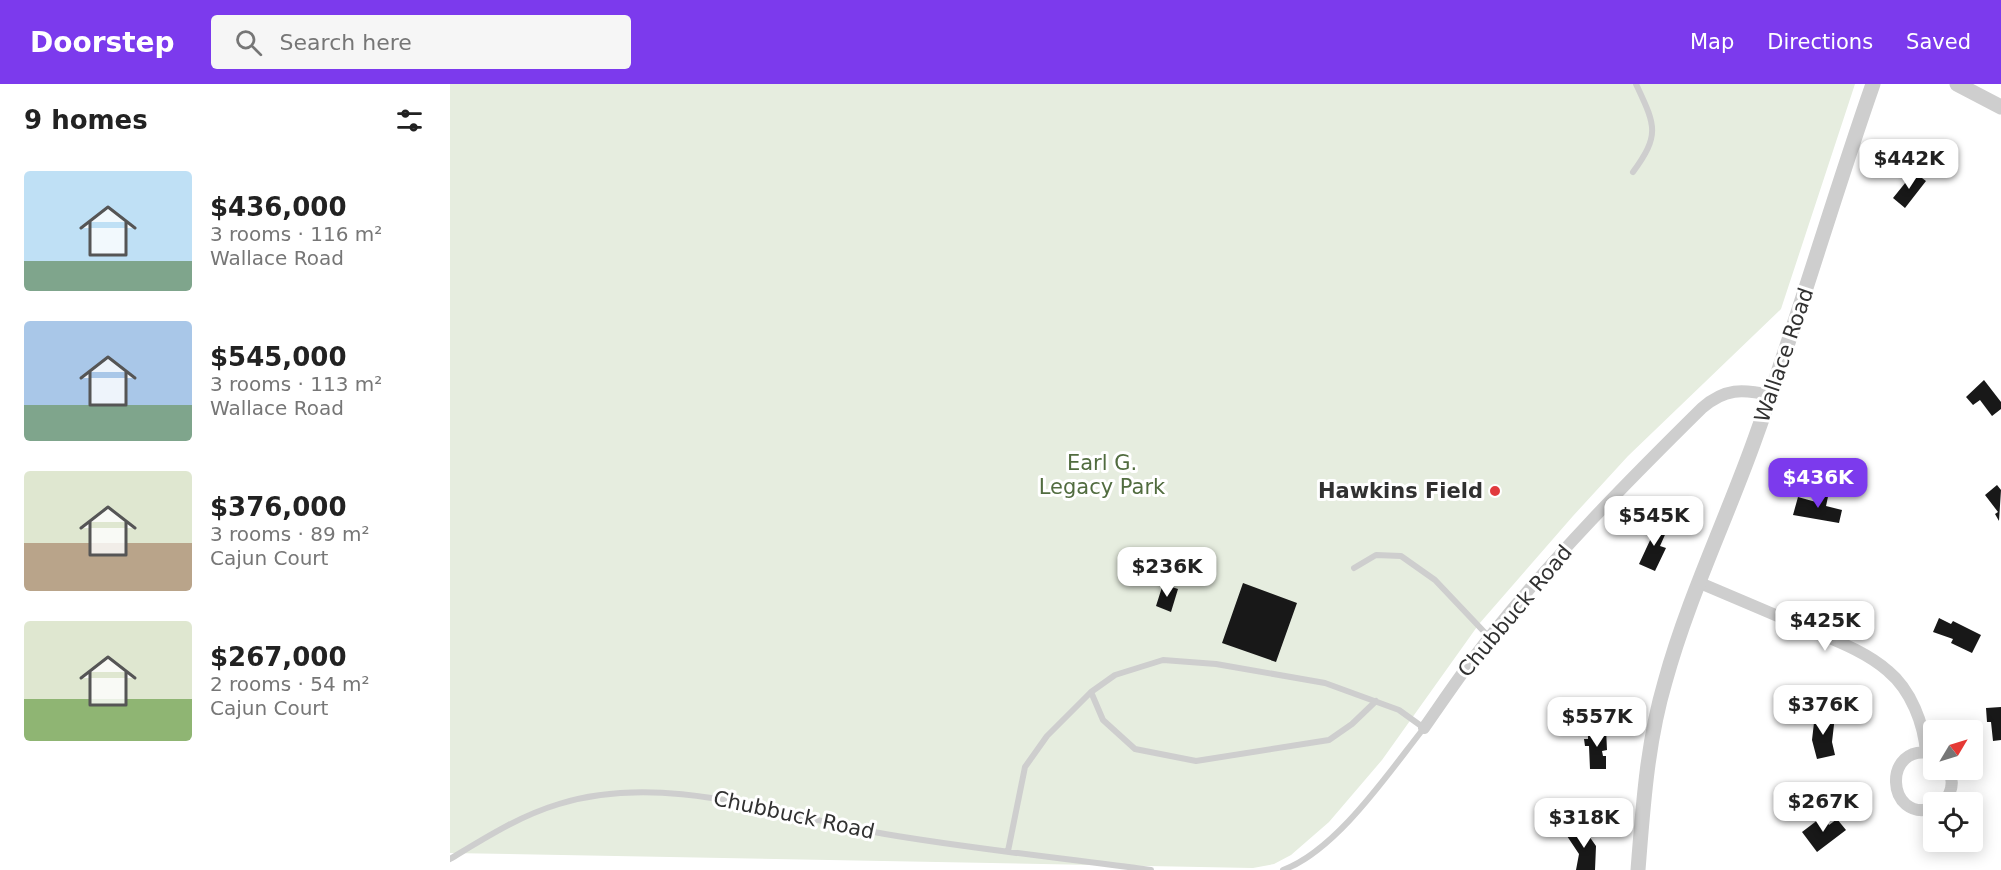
<!DOCTYPE html>
<html lang="en">
<head>
<meta charset="utf-8">
<style>
  :root { --surface:#fff; --page:#f6f6f6; --text:#222; --muted:#767676; --accent:#7c3aed }
  body { margin:0; font-family:"DejaVu Sans",sans-serif; background:var(--page); color:var(--text); height:100vh; display:flex; flex-direction:column; font-size:22px; white-space:nowrap }
  * { box-sizing:border-box; margin:0 }
  p { font-size:20px; color:var(--muted) }
  .icon { flex:none; width:33px; height:33px; fill:none; stroke:currentColor; stroke-width:2; stroke-linecap:round; stroke-linejoin:round }
  .map { position:relative; flex:1; overflow:hidden }
  .panel { display:flex; flex-direction:column; background:var(--surface); width:450px }
  .panel>* { flex:none }
  .needle { width:39px; rotate:52deg }
  .tools { position:absolute; left:1473px; top:636px; display:grid; gap:12px }
  .tools a { display:grid; place-items:center; width:60px; height:60px; border-radius:6px; background:var(--surface); box-shadow:0 3px 15px #0003; font-size:30px }
  .price { position:absolute; translate:-50% -51px; padding:0 14px; border-radius:12px; background:#fff; color:#222; font-size:20px; line-height:39px; filter:drop-shadow(0 2px 3px #0008) }
  .price::after { content:''; position:absolute; left:50%; top:36px; width:18px; height:14px; margin-left:-9px; background:inherit; clip-path:polygon(0 0,100% 0,50% 100%) }
  .price.active { background:var(--accent); color:#fff }
  ul { padding:0; list-style:none }
  li { display:flex; align-items:center; gap:18px; height:150px; padding:0 24px }
  li span { display:grid; place-items:center; flex:none; width:168px; height:120px; border-radius:6px; color:#555 }
  li>.icon { margin-inline-start:auto }
  span .icon { width:72px; height:72px; fill:#fffc; stroke-width:1 }
  li b { font-size:26px }
  h2 { display:flex; justify-content:space-between; align-items:center; height:72px; padding:0 24px; font-size:26px }
  header { display:flex; align-items:center; gap:36px; box-sizing:border-box; height:84px; padding:0 30px; background:var(--accent); color:#fff }
  header strong { font-size:28px }
  nav { display:flex; gap:33px; margin-inline-start:auto; font-size:21px }
  .search { width:420px; height:54px; background:var(--page); display:flex; align-items:center; gap:15px; box-sizing:border-box; padding:0 21px; border-radius:6px; color:var(--muted); font-size:22px }
  main { display:flex; flex:1; min-height:0 }
  .map>svg:first-child { display:block }
</style>
</head>
<body>
<header>
<strong>Doorstep</strong>
<div class="search"><svg class="icon" aria-label="search" viewBox="0 0 24 24"><circle cx="10" cy="10" r="6"/><path d="M15 15l6 6"/></svg>Search here</div>
<nav><a>Map</a><a>Directions</a><a>Saved</a></nav>
</header>
<main>
<section class="panel">
<h2>9 homes<svg class="icon" aria-label="filters" viewBox="0 0 24 24"><path d="M4 7h16M4 17h16"/><circle cx="9" cy="7" r="2"/><circle cx="15" cy="17" r="2"/></svg></h2>
<ul>
<li><span style="background:linear-gradient(#bfe0f5 75%,#7fa58c 0)"><svg class="icon" aria-label="home" viewBox="0 0 24 24"><path d="M3 11l9-7 9 7M6 9v11h12V9"/></svg></span><div><b>$436,000</b><p>3 rooms · 116 m²</p><p>Wallace Road</p></div></li>
<li><span style="background:linear-gradient(#a9c7e8 70%,#7fa58c 0)"><svg class="icon" aria-label="home" viewBox="0 0 24 24"><path d="M3 11l9-7 9 7M6 9v11h12V9"/></svg></span><div><b>$545,000</b><p>3 rooms · 113 m²</p><p>Wallace Road</p></div></li>
<li><span style="background:linear-gradient(#dfe7d0 60%,#b9a48a 0)"><svg class="icon" aria-label="home" viewBox="0 0 24 24"><path d="M3 11l9-7 9 7M6 9v11h12V9"/></svg></span><div><b>$376,000</b><p>3 rooms · 89 m²</p><p>Cajun Court</p></div></li>
<li><span style="background:linear-gradient(#dfe7d0 65%,#8fb573 0)"><svg class="icon" aria-label="home" viewBox="0 0 24 24"><path d="M3 11l9-7 9 7M6 9v11h12V9"/></svg></span><div><b>$267,000</b><p>2 rooms · 54 m²</p><p>Cajun Court</p></div></li>
</ul>
</section>
<div class="map">
<svg width="1551" height="786" viewBox="0 0 1551 786">
  <rect width="100%" height="100%" fill="#fff"/>
  <path fill="#e6eddf" d="M 0,0 L 1405,0 L 1331,225 L 1178,372 L 1123,432 L 1029,540 L 932,676 L 879,738 L 841,771 L 824,780 L 803,784 L 0,769 Z"/>
  <path fill="#181818" d="M 1464,88 L 1476,97 L 1455,124 L 1443,114 Z
    M 1534,296 L 1551,318 L 1551,325 L 1542,332 L 1530,316 L 1523,321 L 1516,313 Z
    M 1547,401 L 1551,406 L 1549,437 L 1545,430 L 1548,428 L 1535,411 Z
    M 1369,406 L 1379,408 L 1376,422 L 1392,426 L 1389,439 L 1343,431 L 1348,413 L 1366,418 Z
    M 1205,437 L 1218,444 L 1210,462 L 1216,464 L 1205,487 L 1189,480 L 1202,452 L 1198,450 Z
    M 793,499 L 847,519 L 826,578 L 772,559 Z
    M 713,500 L 728,505 L 721,528 L 706,522 Z
    M 1489,534 L 1501,540 L 1503,537 L 1531,551 L 1522,569 L 1501,559 L 1503,555 L 1483,548 Z
    M 1551,623 L 1551,656 L 1543,657 L 1541,638 L 1537,638 L 1536,624 Z
    M 1365,630 L 1385,632 L 1382,658 L 1385,671 L 1367,675 L 1362,656 Z
    M 1138,645 L 1156,645 L 1157,666 L 1152,667 L 1153,672 L 1156,672 L 1156,685 L 1140,685 L 1139,662 L 1135,662 L 1134,655 L 1138,655 Z
    M 1373,732 L 1379,741 L 1387,735 L 1396,746 L 1367,768 L 1352,748 Z
    M 1132,742 L 1146,762 L 1145,786 L 1126,786 L 1129,770 L 1117,752 Z"/>
  <g fill="none" stroke-linecap="round" stroke-linejoin="round">
    <path stroke="#cecece" stroke-width="6" d="M 1183,88 C 1211,50 1205,41 1186,0
      M 904,484 L 926,471 L 951,472 L 985,496 L 1039,553
      M 641,608 L 653,636 L 685,665 L 746,677 L 879,656 L 902,640 L 926,617
      M 558,767 L 575,683 L 597,652 L 641,608 L 665,591 L 713,576 L 766,580 L 875,599 L 949,626 L 974,644 C 939,688 887,766 833,786
      M 0,775 C 35,754 69,732 109,720 C 216,687 330,732 435,750 C 523,765 612,774 701,786"/>
    <path stroke="#cecece" stroke-width="12" d="M 1250,499 C 1285,514 1321,529 1356,544 C 1384,556 1415,567 1438,587 C 1461,606 1474,640 1476,669
      M 974,644 C 995,614 1015,584 1038,555 C 1103,473 1177,398 1252,324 C 1275,304 1292,305 1321,311
      M 1483,670 C 1432,657 1435,740 1484,724
      M 1493,718 C 1502,709 1504,698 1499,686"/>
    <path stroke="#cecece" stroke-width="15" d="M 1507,0 L 1551,23
      M 1188,786 C 1193,723 1197,659 1215,598 C 1238,514 1277,434 1306,352 C 1348,236 1382,117 1423,0"/>
  </g>
  <circle fill="#e13a3d" stroke="#fff" stroke-width="2" cx="1045" cy="407" r="6"/>
  <g text-anchor="middle" stroke-width="6" stroke-linejoin="round" paint-order="stroke">
    <g font-size="21" fill="#313131" stroke="#fff">
      <text transform="translate(1334 271) rotate(-71)" y="7">Wallace Road</text>
      <text transform="translate(1065 527) rotate(-50)" y="7">Chubbuck Road</text>
      <text transform="translate(344 731) rotate(12)" y="7">Chubbuck Road</text>
    </g>
    <g font-size="21" fill="#516c3f" stroke="#fff">
      <text x="652" y="386">Earl G.<tspan x="652" dy="24">Legacy Park</tspan></text>
    </g>
    <g font-size="21" font-weight="bold" fill="#313131" stroke="#fff" text-anchor="end">
      <text x="1033" y="414">Hawkins Field</text>
    </g>
  </g>
</svg>
<div class="tools">
<a><svg class="needle" viewBox="-14 -14 28 28"><path d="M0-13l5 13h-10z" fill="#e53935"/><path d="M0 13l5-13h-10z" fill="#767676"/></svg></a>
<a><svg class="icon" aria-label="locate" viewBox="0 0 24 24"><circle cx="12" cy="12" r="6"/><path d="M12 2v4M12 18v4M2 12h4M18 12h4"/></svg></a>
</div>
<b class="price" style="left:1459px;top:106px">$442K</b>
<b class="price active" style="left:1368px;top:425px">$436K</b>
<b class="price" style="left:1204px;top:463px">$545K</b>
<b class="price" style="left:717px;top:514px">$236K</b>
<b class="price" style="left:1375px;top:568px">$425K</b>
<b class="price" style="left:1373px;top:652px">$376K</b>
<b class="price" style="left:1147px;top:664px">$557K</b>
<b class="price" style="left:1373px;top:749px">$267K</b>
<b class="price" style="left:1134px;top:765px">$318K</b>
</div>
</main>
</body>
</html>
